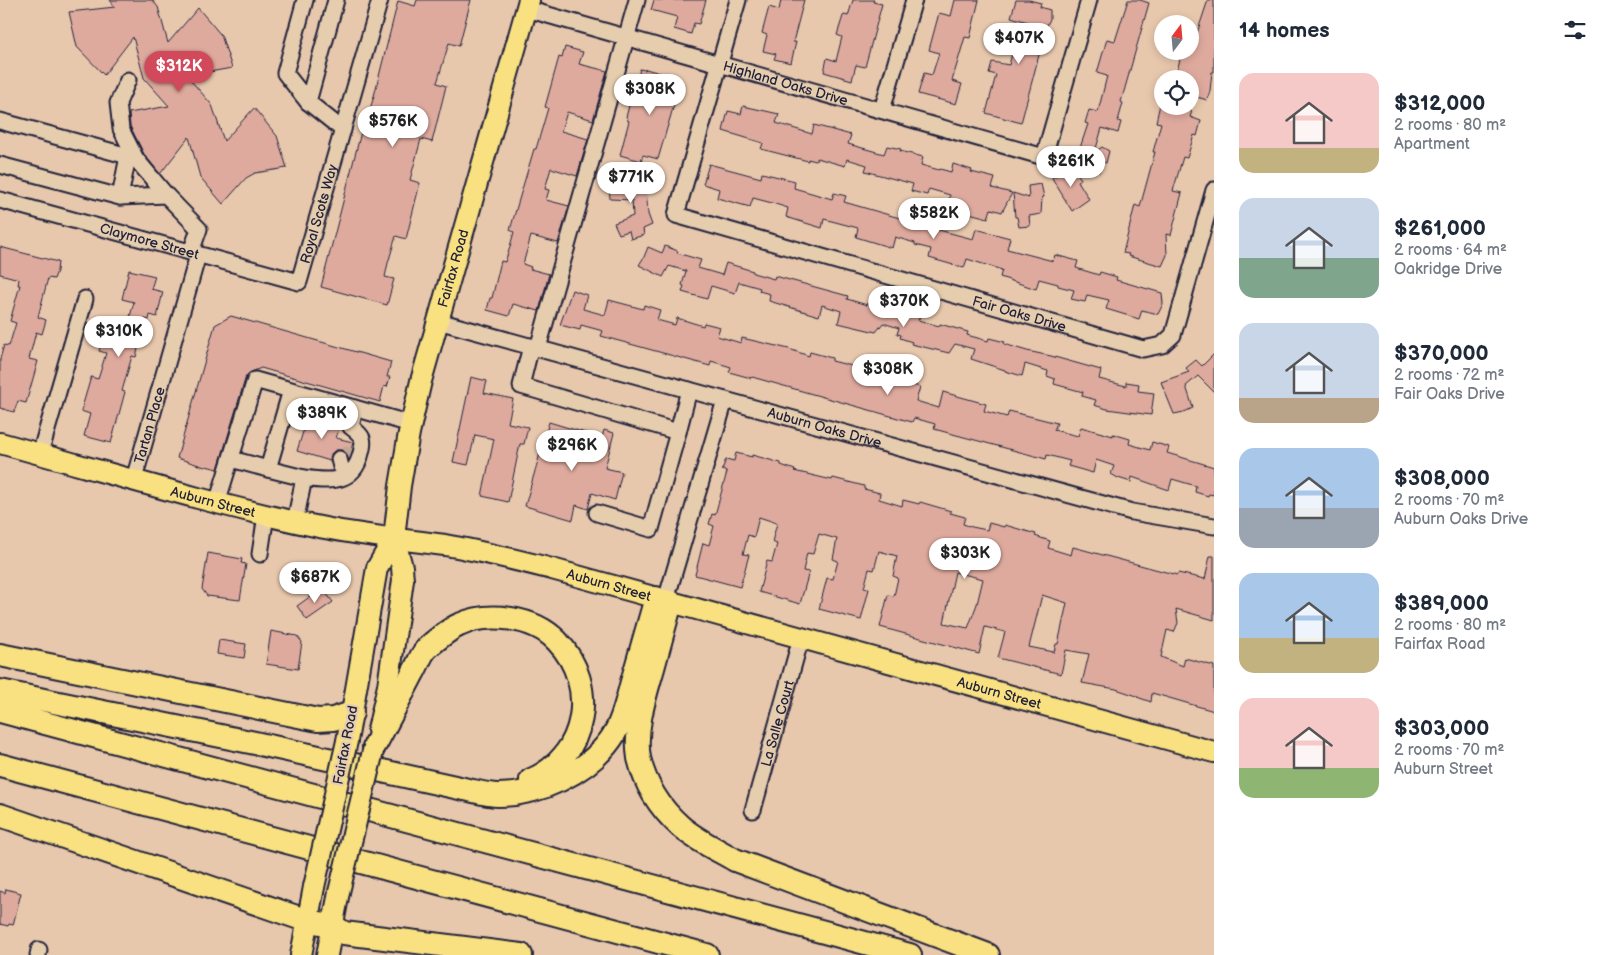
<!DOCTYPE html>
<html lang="en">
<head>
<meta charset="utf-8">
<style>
  :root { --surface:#fff; --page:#f6f6f7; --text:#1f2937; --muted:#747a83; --accent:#d1495b }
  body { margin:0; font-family:"Balsamiq Sans",sans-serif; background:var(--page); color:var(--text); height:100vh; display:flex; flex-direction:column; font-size:19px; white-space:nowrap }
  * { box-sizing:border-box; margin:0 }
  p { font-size:16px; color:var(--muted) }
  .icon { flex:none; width:28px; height:28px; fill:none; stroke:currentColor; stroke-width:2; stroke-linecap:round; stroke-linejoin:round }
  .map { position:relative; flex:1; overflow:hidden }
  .drawer { display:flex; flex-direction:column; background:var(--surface); width:400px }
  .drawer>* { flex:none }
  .needle { width:32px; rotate:16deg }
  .controls { position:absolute; left:1154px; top:15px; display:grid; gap:10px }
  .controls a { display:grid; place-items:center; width:45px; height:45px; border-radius:50%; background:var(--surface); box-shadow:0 2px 8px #0003; font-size:25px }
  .price { position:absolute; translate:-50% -42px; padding:0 11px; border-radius:18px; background:#fff; color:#222; font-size:16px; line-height:32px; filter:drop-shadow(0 1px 2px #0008) }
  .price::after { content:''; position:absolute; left:50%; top:30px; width:15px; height:11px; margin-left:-8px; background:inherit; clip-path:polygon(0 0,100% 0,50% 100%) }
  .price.on { background:var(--accent); color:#fff }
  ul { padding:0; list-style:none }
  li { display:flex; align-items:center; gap:15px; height:125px; padding:0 25px }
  li span { display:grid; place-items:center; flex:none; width:140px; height:100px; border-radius:15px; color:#555 }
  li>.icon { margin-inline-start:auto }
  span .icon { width:60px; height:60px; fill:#fffc; stroke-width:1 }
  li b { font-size:21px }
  h2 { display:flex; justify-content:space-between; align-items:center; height:60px; padding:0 25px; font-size:21px }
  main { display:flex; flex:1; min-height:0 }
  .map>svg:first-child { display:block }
</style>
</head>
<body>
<main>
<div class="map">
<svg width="1214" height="955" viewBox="0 0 1214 955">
  <rect width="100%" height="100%" fill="#e8c8ad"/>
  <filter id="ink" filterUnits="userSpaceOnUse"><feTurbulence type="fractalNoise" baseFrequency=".02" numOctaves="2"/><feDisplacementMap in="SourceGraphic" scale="10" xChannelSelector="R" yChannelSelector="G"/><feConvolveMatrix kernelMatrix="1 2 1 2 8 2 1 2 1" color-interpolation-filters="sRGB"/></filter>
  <g filter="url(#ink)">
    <path fill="#dfaa9e" stroke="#22223b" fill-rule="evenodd" d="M 110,0 L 152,0 L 158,7 L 168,43 L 198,8 L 221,35 L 232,68 L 187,76 L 212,105 L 224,141 L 254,108 L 277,136 L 287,168 L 255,173 L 246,178 L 223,204 L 200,177 L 189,137 L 160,174 L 144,154 L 130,126 L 129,113 L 169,106 L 144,78 L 133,37 L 104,75 L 77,47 L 69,12 L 115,7 Z
      M 417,0 L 471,0 L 459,46 L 449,43 L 445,56 L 437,83 L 446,86 L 432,142 L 421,139 L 410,180 L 420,183 L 406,239 L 396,236 L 388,263 L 385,277 L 394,279 L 387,305 L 321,287 L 360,136 L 363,125 L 365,126 L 374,96 L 398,1 L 415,6 Z
      M 654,0 L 706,0 L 699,24 L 694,23 L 691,34 L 674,29 L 677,17 L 651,10 Z
      M 781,0 L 804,0 L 793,42 L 796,42 L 791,63 L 774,59 L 776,54 L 763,51 L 767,35 L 762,33 L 769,7 L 779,10 Z
      M 853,0 L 874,0 L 873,2 L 882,4 L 865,67 L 856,65 L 852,80 L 824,72 L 827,58 L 836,61 L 842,37 L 837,35 L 843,16 L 844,15 L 848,16 Z
      M 955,0 L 979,0 L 970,38 L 965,37 L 952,81 L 962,84 L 956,104 L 918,94 L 924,73 L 932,75 L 939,53 L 929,50 L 939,13 L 951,16 Z
      M 1016,0 L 1029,0 L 1041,3 L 1040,7 L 1050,10 L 1050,19 L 1042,36 L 1044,36 L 1021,123 L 986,113 L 996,75 L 989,73 L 992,62 L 1009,65 L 1016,39 L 1026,42 L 1031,23 L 1011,17 Z
      M 1128,0 L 1140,0 L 1149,3 L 1121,102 L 1123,103 L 1118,121 L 1121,122 L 1118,133 L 1102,128 L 1095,152 L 1102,147 L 1109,151 L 1106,163 L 1102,162 L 1099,172 L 1087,168 L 1093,153 L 1080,148 L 1088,124 L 1085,123 L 1089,110 L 1098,112 L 1107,76 L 1097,73 L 1107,39 L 1115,41 Z
      M 1208,0 L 1214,0 L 1214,72 L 1212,72 L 1210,91 L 1207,100 L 1190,95 L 1190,79 L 1175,79 L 1182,51 L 1190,51 L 1190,38 L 1195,39 Z
      M 565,47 L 583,52 L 579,64 L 607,71 L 593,120 L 567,112 L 561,131 L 588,139 L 577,176 L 551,168 L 545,189 L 549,190 L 546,200 L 569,206 L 558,243 L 531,236 L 523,264 L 531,267 L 530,269 L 549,274 L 539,311 L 513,304 L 509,316 L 487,310 L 490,298 L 492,298 L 501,261 L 505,262 L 509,250 L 514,232 L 510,230 L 534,149 L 536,149 L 548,108 L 545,107 L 559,57 L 562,58 Z
      M 640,69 L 645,70 L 646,69 L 670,76 L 669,79 L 678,82 L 678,91 L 658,159 L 643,155 L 641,161 L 620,155 L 629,121 L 627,120 L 628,118 L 626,117 L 630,102 L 636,103 L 643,81 L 637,80 Z
      M 1160,104 L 1162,106 L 1174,106 L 1192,111 L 1190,117 L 1201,121 L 1197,136 L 1194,135 L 1187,158 L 1183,157 L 1173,191 L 1182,193 L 1171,235 L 1166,234 L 1167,255 L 1162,266 L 1128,256 L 1129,254 L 1123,253 L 1135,205 L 1140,207 L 1155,152 L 1153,152 L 1161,123 L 1156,122 Z
      M 743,106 L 779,114 L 776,123 L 812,134 L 814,125 L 851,135 L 848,144 L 884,154 L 887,146 L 901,149 L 900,151 L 923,157 L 921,165 L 939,170 L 940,169 L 951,172 L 953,164 L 972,170 L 971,172 L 995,178 L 992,188 L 1012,193 L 1002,212 L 991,209 L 988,218 L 969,213 L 971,207 L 949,200 L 950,195 L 929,189 L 927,195 L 911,191 L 913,184 L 865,171 L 867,165 L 847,159 L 845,166 L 817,158 L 816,161 L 808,159 L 808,161 L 761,149 L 763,143 L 723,131 L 728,111 L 741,114 Z
      M 709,164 L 761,178 L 762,173 L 795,181 L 794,188 L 832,199 L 834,193 L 846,196 L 844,202 L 903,219 L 905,212 L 937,222 L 935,229 L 973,239 L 976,229 L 1010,238 L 1007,249 L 1053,261 L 1055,255 L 1078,261 L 1076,268 L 1099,275 L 1100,272 L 1117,277 L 1116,280 L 1162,293 L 1163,304 L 1158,314 L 1142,310 L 1139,319 L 1106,309 L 1109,300 L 1087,295 L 1085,302 L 1071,299 L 1074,290 L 1058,286 L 1058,284 L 1039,279 L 1036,289 L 1000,277 L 1002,270 L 967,259 L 964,268 L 929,258 L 931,249 L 915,245 L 915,243 L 895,237 L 892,248 L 856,237 L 858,228 L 824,219 L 822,228 L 786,217 L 788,208 L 772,203 L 753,198 L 750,207 L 717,198 L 719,189 L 703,184 Z
      M 1072,166 L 1081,179 L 1078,181 L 1089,199 L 1072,211 L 1052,178 Z
      M 635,172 L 637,188 L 646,188 L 648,214 L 652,225 L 643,229 L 644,235 L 631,239 L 629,231 L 619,234 L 614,223 L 633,216 L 632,200 L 610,199 L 609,185 L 615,185 L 615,173 Z
      M 1041,184 L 1044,197 L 1042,198 L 1041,214 L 1029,216 L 1030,226 L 1019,227 L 1017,217 L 1015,217 L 1013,193 L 1029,198 L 1028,186 Z
      M 665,246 L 678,251 L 677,253 L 701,260 L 698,268 L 722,275 L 726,263 L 753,271 L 753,273 L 774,279 L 775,276 L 848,296 L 847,299 L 867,305 L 867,303 L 920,317 L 918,320 L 939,326 L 940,324 L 968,332 L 967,335 L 988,341 L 989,338 L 1005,342 L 1004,344 L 1027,351 L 1051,356 L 1101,370 L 1099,379 L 1126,386 L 1126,382 L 1139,384 L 1138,391 L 1154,393 L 1151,415 L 1107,409 L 1094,405 L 1096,400 L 1082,396 L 1083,392 L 1054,384 L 1055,379 L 1047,376 L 1048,371 L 1025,364 L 1022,376 L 1005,371 L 1005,370 L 971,359 L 974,349 L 955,344 L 949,353 L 911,344 L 912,342 L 900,338 L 901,335 L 897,334 L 899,328 L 883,323 L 876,332 L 838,323 L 841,311 L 822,305 L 819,316 L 769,301 L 770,294 L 759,291 L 760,288 L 739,282 L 735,293 L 711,286 L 707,299 L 682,292 L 684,286 L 682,285 L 686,271 L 669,266 L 663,277 L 639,265 L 644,257 L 648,247 L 662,253 Z
      M 0,247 L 58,262 L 57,271 L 54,279 L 48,278 L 38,317 L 46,320 L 42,334 L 36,332 L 29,359 L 38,361 L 26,403 L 18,401 L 14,412 L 0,408 L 0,359 L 4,345 L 9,346 L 16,323 L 10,321 L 20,285 L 18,285 L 19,279 L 0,274 Z
      M 129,270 L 155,276 L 151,289 L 163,292 L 157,317 L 150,315 L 149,320 L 145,319 L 136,357 L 132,356 L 122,391 L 125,392 L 111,443 L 84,436 L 90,414 L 81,411 L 91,377 L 98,379 L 100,373 L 106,353 L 99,351 L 103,337 L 111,339 L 116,321 L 128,324 L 134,302 L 122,299 Z
      M 572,290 L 587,295 L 583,309 L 605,315 L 609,300 L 643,309 L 644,305 L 660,310 L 657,320 L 675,325 L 677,318 L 703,326 L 704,323 L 720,327 L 717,336 L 741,343 L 742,338 L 789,349 L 809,356 L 810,352 L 832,358 L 832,361 L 856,367 L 854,375 L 872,380 L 874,373 L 920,387 L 916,401 L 939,408 L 943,392 L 986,404 L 984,411 L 1007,417 L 1009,411 L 1057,423 L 1054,430 L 1078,436 L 1081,427 L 1113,436 L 1113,434 L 1130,439 L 1129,444 L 1150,450 L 1152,442 L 1169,447 L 1167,453 L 1214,467 L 1214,495 L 1209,494 L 1208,496 L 1195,492 L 1196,486 L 1172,479 L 1169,490 L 1132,477 L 1131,482 L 1118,478 L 1111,474 L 1114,466 L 1096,460 L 1093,473 L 1068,466 L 1070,461 L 1047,455 L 1046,459 L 934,429 L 935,424 L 914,418 L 912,422 L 752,377 L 751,378 L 729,372 L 731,367 L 711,361 L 710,366 L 601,336 L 603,331 L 581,325 L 580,330 L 560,325 Z
      M 231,316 L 391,362 L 387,377 L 390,377 L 387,387 L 384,386 L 380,402 L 261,368 L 249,373 L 246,376 L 218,469 L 206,466 L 205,467 L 177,458 L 215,325 Z
      M 1214,354 L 1214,392 L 1198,376 L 1186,386 L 1193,408 L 1184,412 L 1174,414 L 1161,382 L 1189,372 L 1186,368 L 1196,360 L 1202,366 Z
      M 471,377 L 487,381 L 484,393 L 513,399 L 508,423 L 528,427 L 524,444 L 520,444 L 508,502 L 482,496 L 494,439 L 475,435 L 468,465 L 453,462 Z
      M 308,416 L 340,426 L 336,438 L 353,442 L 349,459 L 346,453 L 341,450 L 336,450 L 332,453 L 330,461 L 297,451 Z
      M 549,422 L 602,438 L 604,430 L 614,433 L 605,468 L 622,472 L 615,500 L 592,493 L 588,509 L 576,505 L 573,520 L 525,506 Z
      M 736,453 L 752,457 L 752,455 L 781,463 L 781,465 L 795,470 L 794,471 L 832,480 L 833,478 L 864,486 L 864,489 L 880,493 L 879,499 L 902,506 L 903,500 L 919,504 L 920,502 L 951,511 L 950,513 L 965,517 L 963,524 L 972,527 L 987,530 L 989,523 L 1004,527 L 1005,525 L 1036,534 L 1035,536 L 1050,541 L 1048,548 L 1071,555 L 1073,547 L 1177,575 L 1178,573 L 1205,579 L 1210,556 L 1214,556 L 1214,620 L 1176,609 L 1178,623 L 1174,632 L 1167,630 L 1161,657 L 1183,666 L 1185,658 L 1214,666 L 1214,711 L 1152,693 L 1151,702 L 1137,697 L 1137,696 L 1116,689 L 1082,683 L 1089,654 L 1066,650 L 1061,674 L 998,658 L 1005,632 L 985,627 L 979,654 L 880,627 L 888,595 L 894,596 L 898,578 L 893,576 L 897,556 L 879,551 L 874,570 L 869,569 L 864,588 L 869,589 L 861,620 L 819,609 L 827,578 L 833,579 L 838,561 L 833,559 L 837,539 L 819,534 L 813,554 L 807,553 L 803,571 L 809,572 L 800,604 L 759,592 L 767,561 L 772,562 L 777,544 L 772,542 L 777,523 L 759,517 L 754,537 L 748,535 L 743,554 L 749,555 L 740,587 L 695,575 L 703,543 L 709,545 L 714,526 L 709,524 L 712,514 L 715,515 L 727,472 L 722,470 L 726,459 L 734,461 ZM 955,572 L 983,579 L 977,604 L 968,628 L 944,623 ZM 1042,595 L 1067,603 L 1058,644 L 1056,644 L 1054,652 L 1029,647 Z
      M 208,553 L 242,559 L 241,563 L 246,564 L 240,600 L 207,596 L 202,589 Z
      M 322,588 L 333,602 L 307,620 L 297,606 Z
      M 271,631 L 297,636 L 302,642 L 298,669 L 266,664 Z
      M 219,640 L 246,644 L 244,658 L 217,654 Z
      M 6,889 L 21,893 L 13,925 L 9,924 L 8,926 L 0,924 L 0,891 L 5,893 Z"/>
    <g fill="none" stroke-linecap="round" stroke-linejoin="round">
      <path stroke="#c0a796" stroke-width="15" stroke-dasharray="15 8" stroke-linecap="butt" d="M 347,462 L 352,442"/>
      <defs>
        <g id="minor">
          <path d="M 305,0 L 285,73 L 308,102 L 343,130"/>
          <path id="s1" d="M 738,0 L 676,215 L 1143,349 L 1162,345 L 1173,335 L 1214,190"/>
          <path id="s2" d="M 527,9 L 1044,157 L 1089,0"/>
          <path d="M 128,80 L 118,103 L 121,129 L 136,159 L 166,195 L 199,229 L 191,252"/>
          <path d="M 308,102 L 336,0"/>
          <path d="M 882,110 L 914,0"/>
          <path d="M 0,121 L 128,156 L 120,197"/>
          <path d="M 0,165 L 120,197 L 166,195"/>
          <path id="s3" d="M 0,200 L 299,282 L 380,0"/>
          <path id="s4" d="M 438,321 L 1132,512 L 1214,526"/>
          <path d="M 531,346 L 521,386 L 678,432 L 651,529 L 597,513"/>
          <path d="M 538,348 L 637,0"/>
          <path d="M 291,390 L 268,469 L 304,478 L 295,522"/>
          <path d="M 678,432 L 689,390"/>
          <path d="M 40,454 L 85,299"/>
          <path d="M 231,459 L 268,469"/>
          <path d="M 339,459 L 341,467"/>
          <path d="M 304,478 C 329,482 354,484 361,453 C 365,439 363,436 351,427 L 355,408"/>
          <path id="s5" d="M 134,479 L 198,255"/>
          <path d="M 217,503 L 255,380 L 411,424"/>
          <path d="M 260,554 L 266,515"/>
          <path d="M 666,600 L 725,400"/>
          <path id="s6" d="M 753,810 L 801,638"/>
          <path d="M 38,955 L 39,950"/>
        </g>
        <g id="major">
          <path id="s7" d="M 0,443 C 103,471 206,503 310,525 C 355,535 400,539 445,545 C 481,551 516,560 552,569 L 1214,752"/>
          <path id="s8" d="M 378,730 L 388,686 L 403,580 L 402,567 L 394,538 L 400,486 L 409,433 L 421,381 L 529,0"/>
          <path d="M 347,741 L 377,568 L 394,538"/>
          <path d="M 301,955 L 314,887"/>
          <path d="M 327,955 L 339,892"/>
        </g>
        <path id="highway" d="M 671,602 C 665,624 659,646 653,668 C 645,696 634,729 639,758 C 645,784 660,808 680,826 C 696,840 716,849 735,860 L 988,955
          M 0,655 L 318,720 L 333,719 L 352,713
          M 0,691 L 255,743 L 464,789 C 475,791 487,795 498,795 C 538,795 587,773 611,739 C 622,724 627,700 632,682 C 640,654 648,626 656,598
          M 0,711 L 910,955
          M 374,747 C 387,723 400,698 413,673 C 418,665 421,653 428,647 C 435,641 450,629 459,625 C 488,611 534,617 557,641 C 599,685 587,757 531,780
          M 0,765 L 707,955
          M 0,815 L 308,921 L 332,925 L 344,933 L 521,955"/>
      </defs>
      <use href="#minor" stroke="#22223b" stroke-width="19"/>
      <use href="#major" stroke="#22223b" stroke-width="24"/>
      <use href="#highway" stroke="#22223b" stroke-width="26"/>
      <use href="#minor" stroke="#e6cdae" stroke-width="15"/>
      <use href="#major" stroke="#f9e181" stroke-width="20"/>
      <use href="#highway" stroke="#f9e181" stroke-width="22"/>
      <defs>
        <path id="major-bridge" d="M 314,887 L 347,741
          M 339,892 L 374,747"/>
      </defs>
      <use href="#major-bridge" stroke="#22223b" stroke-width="24" stroke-linecap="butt"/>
      <use href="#major-bridge" stroke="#f9e181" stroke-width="20"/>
    </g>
  </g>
  <g text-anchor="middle" stroke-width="4.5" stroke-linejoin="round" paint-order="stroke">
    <g font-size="14" fill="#22223b" stroke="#e6cdae">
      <text dy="5" stroke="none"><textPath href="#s2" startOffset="269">Highland Oaks Drive</textPath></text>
      <text dy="5" stroke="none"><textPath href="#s3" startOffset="381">Royal Scots Way</textPath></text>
      <text dy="5" stroke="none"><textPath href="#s3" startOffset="155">Claymore Street</textPath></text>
      <text dy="5" stroke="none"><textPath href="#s8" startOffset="472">Fairfax Road</textPath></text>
      <text dy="5" stroke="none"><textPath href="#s1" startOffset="581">Fair Oaks Drive</textPath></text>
      <text dy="5" stroke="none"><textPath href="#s5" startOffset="56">Tartan Place</textPath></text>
      <text dy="5" stroke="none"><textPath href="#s4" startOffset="401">Auburn Oaks Drive</textPath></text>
      <text dy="5" stroke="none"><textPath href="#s7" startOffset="221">Auburn Street</textPath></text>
      <text dy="5" stroke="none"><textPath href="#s7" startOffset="626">Auburn Street</textPath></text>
      <text dy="5" stroke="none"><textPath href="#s7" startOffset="1031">Auburn Street</textPath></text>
      <text dy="5" stroke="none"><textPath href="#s6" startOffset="90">La Salle Court</textPath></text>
      <text transform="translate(345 745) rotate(-79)" y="5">Fairfax Road</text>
    </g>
  </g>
</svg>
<div class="controls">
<a><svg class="needle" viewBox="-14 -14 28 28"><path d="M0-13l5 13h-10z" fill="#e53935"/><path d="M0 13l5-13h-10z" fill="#747a83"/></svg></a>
<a><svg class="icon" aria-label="locate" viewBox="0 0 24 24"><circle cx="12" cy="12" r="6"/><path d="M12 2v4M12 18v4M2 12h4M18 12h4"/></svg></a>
</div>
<b class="price" style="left:1019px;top:65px">$407K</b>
<b class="price on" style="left:179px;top:93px">$312K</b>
<b class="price" style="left:650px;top:116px">$308K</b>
<b class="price" style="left:393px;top:148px">$576K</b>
<b class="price" style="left:1071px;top:188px">$261K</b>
<b class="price" style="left:631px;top:204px">$771K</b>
<b class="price" style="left:934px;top:240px">$582K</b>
<b class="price" style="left:904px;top:328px">$370K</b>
<b class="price" style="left:119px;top:358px">$310K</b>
<b class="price" style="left:888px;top:396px">$308K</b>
<b class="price" style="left:322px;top:440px">$389K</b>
<b class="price" style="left:572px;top:472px">$296K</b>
<b class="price" style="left:965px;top:580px">$303K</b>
<b class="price" style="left:315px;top:604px">$687K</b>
</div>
<section class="drawer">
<h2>14 homes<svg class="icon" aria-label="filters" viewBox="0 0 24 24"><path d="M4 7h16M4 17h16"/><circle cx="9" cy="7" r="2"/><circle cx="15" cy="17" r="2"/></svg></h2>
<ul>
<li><span style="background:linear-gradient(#f6c9c9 75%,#c2b280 0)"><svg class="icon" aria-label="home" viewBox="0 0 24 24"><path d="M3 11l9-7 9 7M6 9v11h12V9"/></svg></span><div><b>$312,000</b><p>2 rooms · 80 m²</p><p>Apartment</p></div></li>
<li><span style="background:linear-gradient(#c9d6e8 60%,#7fa58c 0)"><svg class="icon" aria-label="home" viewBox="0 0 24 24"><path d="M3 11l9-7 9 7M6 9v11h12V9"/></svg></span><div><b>$261,000</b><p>2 rooms · 64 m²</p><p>Oakridge Drive</p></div></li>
<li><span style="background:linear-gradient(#c9d6e8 75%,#b9a48a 0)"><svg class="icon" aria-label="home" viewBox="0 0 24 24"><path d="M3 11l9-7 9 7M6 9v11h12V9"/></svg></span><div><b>$370,000</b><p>2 rooms · 72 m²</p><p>Fair Oaks Drive</p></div></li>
<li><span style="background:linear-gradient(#a9c7e8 60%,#9aa5b1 0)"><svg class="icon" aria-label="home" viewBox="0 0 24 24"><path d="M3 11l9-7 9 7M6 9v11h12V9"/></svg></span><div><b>$308,000</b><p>2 rooms · 70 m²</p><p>Auburn Oaks Drive</p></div></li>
<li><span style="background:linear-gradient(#a9c7e8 65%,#c2b280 0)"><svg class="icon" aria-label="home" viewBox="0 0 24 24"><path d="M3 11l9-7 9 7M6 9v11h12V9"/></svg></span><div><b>$389,000</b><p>2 rooms · 80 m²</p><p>Fairfax Road</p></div></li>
<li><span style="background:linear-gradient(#f6c9c9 70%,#8fb573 0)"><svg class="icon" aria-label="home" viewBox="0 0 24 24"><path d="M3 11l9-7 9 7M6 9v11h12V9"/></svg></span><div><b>$303,000</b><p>2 rooms · 70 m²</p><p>Auburn Street</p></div></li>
</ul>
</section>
</main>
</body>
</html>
